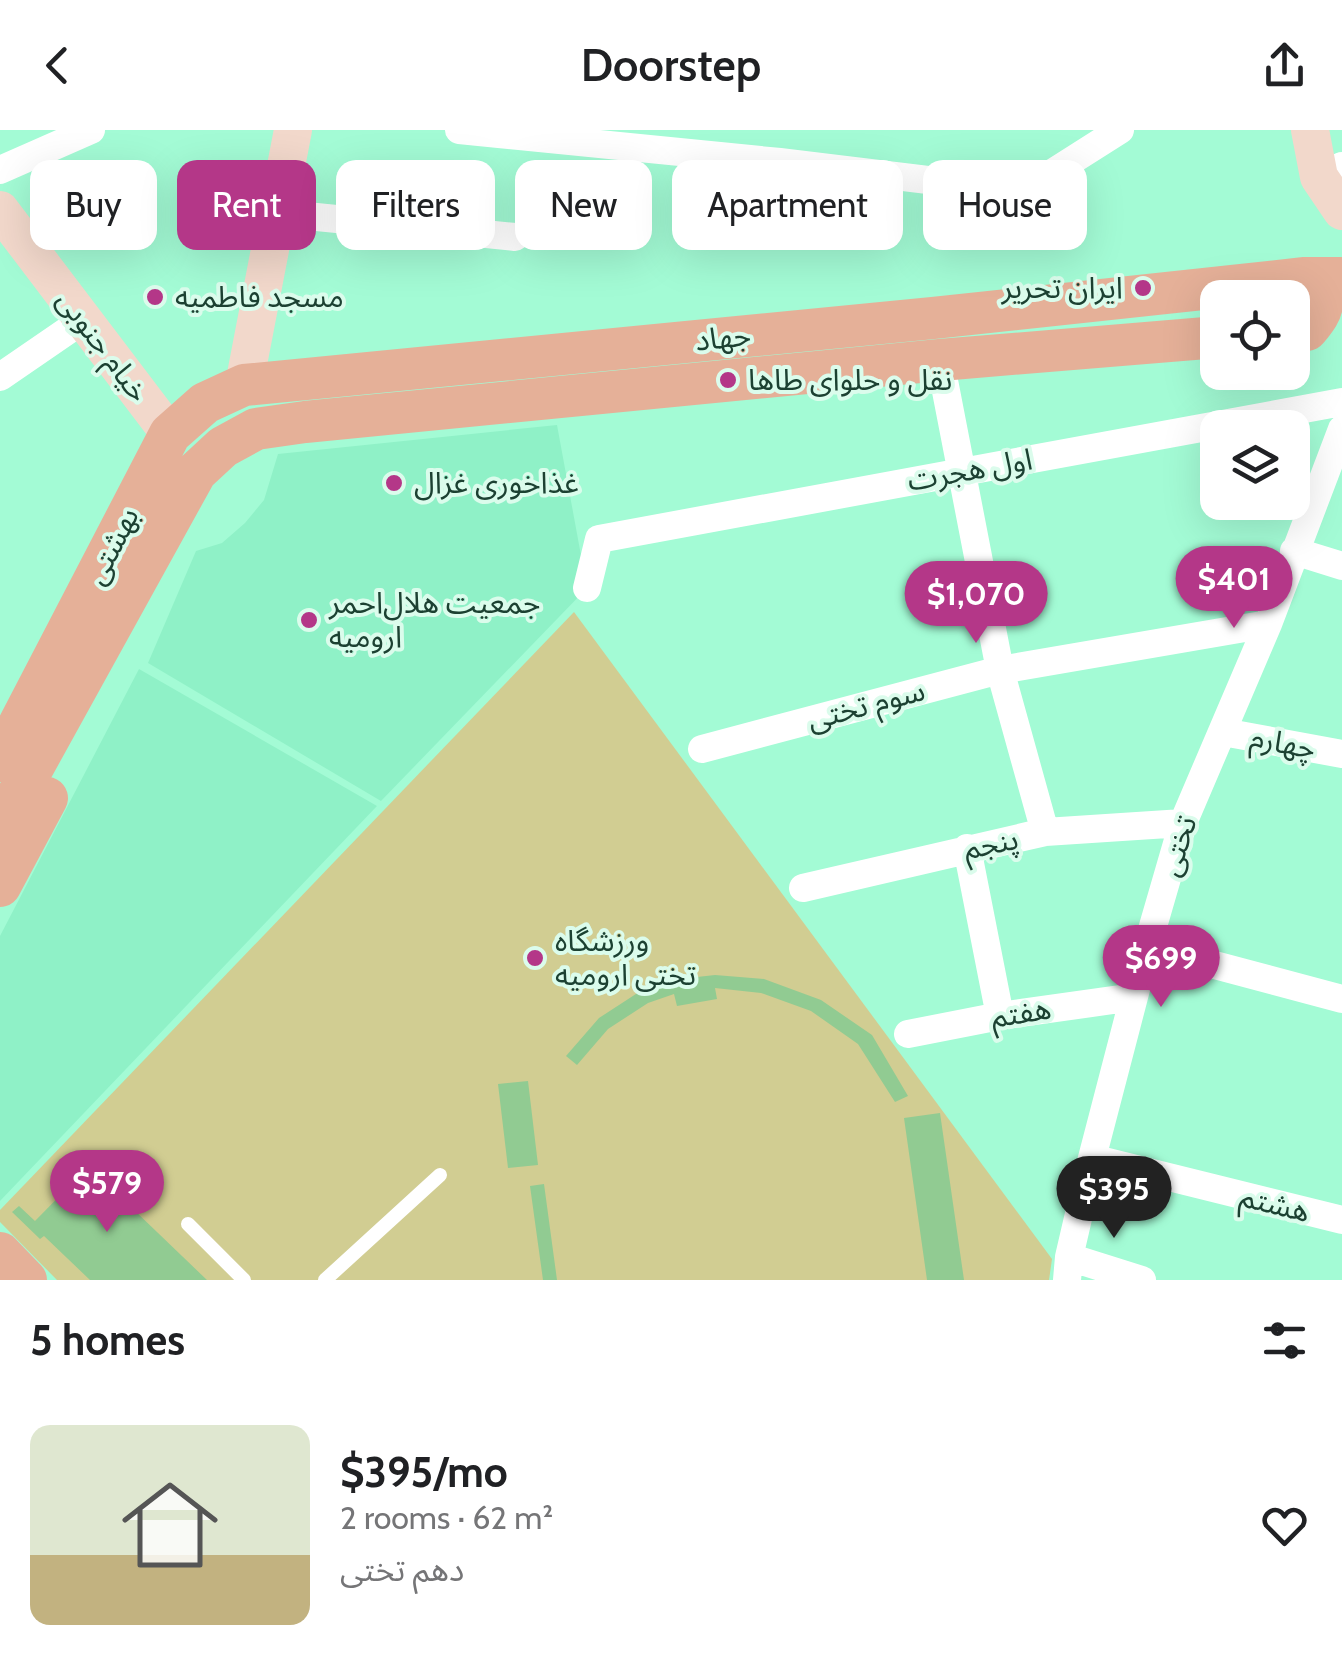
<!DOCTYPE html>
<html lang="en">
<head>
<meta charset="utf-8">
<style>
  :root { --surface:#fff; --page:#f2f2f2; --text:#202124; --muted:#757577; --line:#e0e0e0; --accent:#b43788 }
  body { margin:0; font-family:Cabin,"Noto Sans Arabic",sans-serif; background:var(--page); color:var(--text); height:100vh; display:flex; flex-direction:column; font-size:38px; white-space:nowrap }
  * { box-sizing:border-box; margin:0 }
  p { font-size:32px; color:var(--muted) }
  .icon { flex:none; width:55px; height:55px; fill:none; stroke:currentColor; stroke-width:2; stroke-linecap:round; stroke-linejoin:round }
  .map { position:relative; height:1150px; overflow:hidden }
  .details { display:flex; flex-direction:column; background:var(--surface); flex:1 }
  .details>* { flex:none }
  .top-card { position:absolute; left:30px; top:30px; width:1282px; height:90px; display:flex; gap:20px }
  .controls { position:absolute; left:1200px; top:150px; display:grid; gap:20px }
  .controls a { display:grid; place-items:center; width:110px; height:110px; border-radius:20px; background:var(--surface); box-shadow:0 10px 40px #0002; font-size:50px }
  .price { position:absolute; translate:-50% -85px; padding:0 22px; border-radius:35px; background:var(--accent); color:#fff; font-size:32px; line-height:65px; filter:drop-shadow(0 2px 5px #0008) }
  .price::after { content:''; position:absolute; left:50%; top:60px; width:30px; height:22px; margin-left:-15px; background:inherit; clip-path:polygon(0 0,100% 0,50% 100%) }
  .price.active { background:#222; color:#fff }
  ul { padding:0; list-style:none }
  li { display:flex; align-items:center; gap:30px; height:250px; padding:0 30px }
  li+li { border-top:2px solid var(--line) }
  li span { display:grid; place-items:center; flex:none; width:280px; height:200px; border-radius:20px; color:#555 }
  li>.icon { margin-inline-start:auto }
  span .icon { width:120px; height:120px; fill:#fffc; stroke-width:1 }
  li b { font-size:42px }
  h2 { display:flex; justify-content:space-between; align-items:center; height:120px; padding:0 30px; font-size:42px }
  .chip { padding:0 35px; border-radius:20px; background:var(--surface); box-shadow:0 10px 40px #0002; font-size:35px; line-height:90px }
  .chip.active { background:var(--accent); color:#fff }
  header { display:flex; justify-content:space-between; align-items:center; height:130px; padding:0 30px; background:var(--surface); font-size:45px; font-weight:600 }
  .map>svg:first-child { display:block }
</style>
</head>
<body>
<header><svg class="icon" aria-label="back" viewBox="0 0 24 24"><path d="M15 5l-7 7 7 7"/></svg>Doorstep<svg class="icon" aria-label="share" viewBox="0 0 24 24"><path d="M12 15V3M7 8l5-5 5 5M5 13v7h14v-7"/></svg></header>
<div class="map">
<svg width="1342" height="1150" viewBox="0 0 1342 1150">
  <rect width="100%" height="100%" fill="#a3fbd5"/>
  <path fill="#8ff1c7" d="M 557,295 L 587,458 L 381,671 L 148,533 L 196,421 L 222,413 L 245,393 L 264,370 L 278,324 Z
    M 139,539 L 377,676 L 0,1071 L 0,806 Z"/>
  <path fill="#d1cd92" d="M 574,482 L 1052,1129 L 1049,1150 L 57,1150 L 0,1092 L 0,1080 Z"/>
  <path fill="#91cb92" d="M 715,845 L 764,849 L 821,870 L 872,905 L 908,966 L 895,972 L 858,914 L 811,881 L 761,863 L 715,858 L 717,869 L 677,876 L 674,864 L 648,873 L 608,899 L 577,935 L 566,926 L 599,888 L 639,862 L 670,850 Z
    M 528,951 L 538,1035 L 508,1038 L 498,954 Z
    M 940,983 L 964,1150 L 927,1150 L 904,988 Z
    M 91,1034 L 132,1078 L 207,1150 L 90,1150 L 44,1106 L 40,1109 L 12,1082 L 19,1076 L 35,1091 Z
    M 544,1054 L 557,1150 L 543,1150 L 530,1056 Z"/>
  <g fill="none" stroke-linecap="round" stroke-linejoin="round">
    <path stroke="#fff" stroke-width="14" d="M 188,1094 L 244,1150
      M 325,1150 L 440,1045"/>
    <path stroke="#fff" stroke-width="28" d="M 459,0 L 780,32 L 1002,59 L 1038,52 L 1120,0
      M 0,40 L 91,0
      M 1319,47 L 1342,36
      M 277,83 L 515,107
      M 940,230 L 1000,540 L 1045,702
      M 0,247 L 83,190
      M 1294,421 L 1342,436
      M 587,458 L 599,409 L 1342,272
      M 1223,602 L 1342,624
      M 702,619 L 1000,540 L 1268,494
      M 967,718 L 1000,886
      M 803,758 L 1045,702 L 1183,693
      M 1147,817 L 1342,869
      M 908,904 L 1000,886 L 1134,867
      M 1092,1028 L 1342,1090
      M 1069,1127 L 1142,1150
      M 1067,1150 L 1069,1127 L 1092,1028 L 1147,817 L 1183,693 L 1268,494 L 1342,299"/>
    <path stroke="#f2d8cb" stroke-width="38" d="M 1310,0 L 1319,47 L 1342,81
      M 0,80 L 170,304
      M 244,255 L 293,0"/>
    <path stroke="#e5b098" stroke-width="42" d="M 1305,148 C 1329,169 1326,177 1307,200
      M 0,631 L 170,304 L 205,273 L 244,255 L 933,188 L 1305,148 L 1342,148
      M 0,697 L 196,342 L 223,317 L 256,299 L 305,292 L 940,230 L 1218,207
      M 0,756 L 47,668
      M 0,1123 L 26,1150"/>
  </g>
  <g fill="#b43788" stroke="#dbfcec" stroke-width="4">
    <circle cx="1143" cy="158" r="10"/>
    <circle cx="155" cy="167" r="10"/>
    <circle cx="728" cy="250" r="10"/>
    <circle cx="394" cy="353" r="10"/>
    <circle cx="309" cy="490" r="10"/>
    <circle cx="535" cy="828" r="10"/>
  </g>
  <g text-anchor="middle" stroke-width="8" stroke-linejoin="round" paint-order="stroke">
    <g font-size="30" fill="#1c4132" stroke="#dbfcec" text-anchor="start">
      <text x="1123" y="168" text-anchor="end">ایران تحریر</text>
      <text x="175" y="177">مسجد فاطمیه</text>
      <text x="748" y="260">نقل و حلوای طاها</text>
      <text x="414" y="363">غذاخوری غزال</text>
      <text x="329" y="483">جمعیت هلال‌احمر<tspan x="329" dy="34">ارومیه</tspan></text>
      <text x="555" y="821">ورزشگاه<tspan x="555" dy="34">تختی ارومیه</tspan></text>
    </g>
    <g font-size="30" fill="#1c4132" stroke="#dbfcec">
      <text transform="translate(723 208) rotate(-6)" y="10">جهاد</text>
      <text transform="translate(103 216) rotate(53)" y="10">خیام جنوبی</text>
      <text transform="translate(970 340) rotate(-10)" y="10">اول هجرت</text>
      <text transform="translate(112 416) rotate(-63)" y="10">بهشتی</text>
      <text transform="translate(866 575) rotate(-15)" y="10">سوم تختی</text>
      <text transform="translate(1283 613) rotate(11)" y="10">چهارم</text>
      <text transform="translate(991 714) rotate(-12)" y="10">پنجم</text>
      <text transform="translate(1178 716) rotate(-72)" y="10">تختی</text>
      <text transform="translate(1021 883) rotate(-9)" y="10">هفتم</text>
      <text transform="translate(1275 1074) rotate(14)" y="10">هشتم</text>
    </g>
  </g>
</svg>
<div class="controls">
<a><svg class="icon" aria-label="locate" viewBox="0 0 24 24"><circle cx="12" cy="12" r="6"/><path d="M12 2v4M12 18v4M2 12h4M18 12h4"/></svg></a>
<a><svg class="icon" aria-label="layers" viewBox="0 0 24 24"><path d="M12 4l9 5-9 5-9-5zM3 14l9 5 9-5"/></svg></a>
</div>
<b class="price" style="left:1234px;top:501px">$401</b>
<b class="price" style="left:976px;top:516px">$1,070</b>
<b class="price" style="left:1161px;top:880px">$699</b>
<b class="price" style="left:107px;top:1105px">$579</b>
<b class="price active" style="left:1114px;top:1111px">$395</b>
<div class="top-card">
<a class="chip">Buy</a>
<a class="chip active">Rent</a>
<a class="chip">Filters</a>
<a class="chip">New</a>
<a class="chip">Apartment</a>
<a class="chip">House</a>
</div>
</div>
<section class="details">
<h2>5 homes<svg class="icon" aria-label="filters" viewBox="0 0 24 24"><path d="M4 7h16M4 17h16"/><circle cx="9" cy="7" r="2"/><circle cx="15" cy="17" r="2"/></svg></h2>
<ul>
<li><span style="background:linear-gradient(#dfe7d0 65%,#c2b280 0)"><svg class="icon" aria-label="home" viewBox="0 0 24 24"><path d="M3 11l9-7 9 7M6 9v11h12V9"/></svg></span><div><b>$395/mo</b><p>2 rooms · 62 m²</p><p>دهم تختی</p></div><svg class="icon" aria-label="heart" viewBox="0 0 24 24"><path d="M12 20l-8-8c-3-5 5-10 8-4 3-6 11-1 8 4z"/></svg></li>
</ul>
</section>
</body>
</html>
